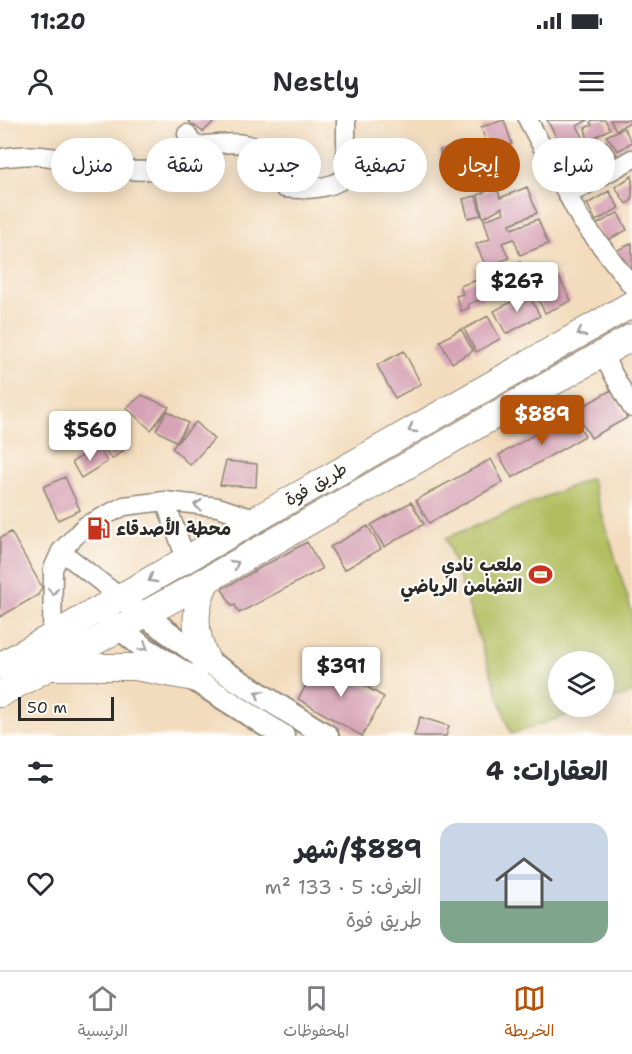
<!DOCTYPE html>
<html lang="ar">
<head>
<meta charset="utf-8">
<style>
  :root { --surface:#fff; --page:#f7f7f7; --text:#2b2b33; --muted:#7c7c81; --line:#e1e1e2; --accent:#b45309 }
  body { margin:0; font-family:"Shantell Sans","Playpen Sans Arabic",sans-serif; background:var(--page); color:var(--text); direction:rtl; height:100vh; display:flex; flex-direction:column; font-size:22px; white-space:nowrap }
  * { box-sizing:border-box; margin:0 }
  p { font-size:20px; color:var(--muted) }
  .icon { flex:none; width:33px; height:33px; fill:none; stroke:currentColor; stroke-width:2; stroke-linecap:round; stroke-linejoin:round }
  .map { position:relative; height:616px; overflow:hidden; direction:ltr }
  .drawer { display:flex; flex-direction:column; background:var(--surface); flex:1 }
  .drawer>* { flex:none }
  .hud { position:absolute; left:18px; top:18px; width:597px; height:54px; direction:rtl; display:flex; gap:12px }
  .controls { position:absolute; left:548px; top:531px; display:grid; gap:12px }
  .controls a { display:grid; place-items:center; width:66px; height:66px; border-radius:50%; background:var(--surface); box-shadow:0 3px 15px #0003; font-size:30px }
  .scale { position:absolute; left:18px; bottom:15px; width:96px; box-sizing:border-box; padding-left:6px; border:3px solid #2b2b2b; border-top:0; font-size:16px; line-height:21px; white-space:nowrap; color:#2b2b2b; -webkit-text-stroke:4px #fdfcf7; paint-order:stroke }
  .price { position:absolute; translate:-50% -51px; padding:0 14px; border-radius:6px; background:#fff; color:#222; font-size:20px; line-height:39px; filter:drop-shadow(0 2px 3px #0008) }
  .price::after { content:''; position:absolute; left:50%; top:36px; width:18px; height:14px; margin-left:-9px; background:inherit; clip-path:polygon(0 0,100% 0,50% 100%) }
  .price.current { background:var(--accent); color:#fff }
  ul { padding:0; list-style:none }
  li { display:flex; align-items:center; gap:18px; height:150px; padding:0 24px }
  li span { display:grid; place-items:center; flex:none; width:168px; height:120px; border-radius:18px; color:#555 }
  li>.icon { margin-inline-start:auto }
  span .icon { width:72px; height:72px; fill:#fffc; stroke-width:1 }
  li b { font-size:26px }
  h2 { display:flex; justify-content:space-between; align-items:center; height:72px; padding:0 24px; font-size:26px }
  .pill { padding:0 21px; border-radius:27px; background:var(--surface); box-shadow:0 3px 15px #0003; font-size:21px; line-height:54px }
  .pill.current { background:var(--accent); color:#fff }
  .status { display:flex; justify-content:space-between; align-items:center; height:42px; padding:0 30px; background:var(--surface); direction:ltr }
  .status svg { height:16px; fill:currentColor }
  header { display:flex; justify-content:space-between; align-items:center; height:78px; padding:0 24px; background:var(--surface); font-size:27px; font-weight:600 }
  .dock { display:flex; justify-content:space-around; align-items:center; height:84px; border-top:2px solid var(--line); background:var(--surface); font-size:16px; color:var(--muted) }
  .dock a { display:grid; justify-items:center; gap:3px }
  .dock .current { color:var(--accent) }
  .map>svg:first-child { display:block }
</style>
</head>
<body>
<div class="status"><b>11:20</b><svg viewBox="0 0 49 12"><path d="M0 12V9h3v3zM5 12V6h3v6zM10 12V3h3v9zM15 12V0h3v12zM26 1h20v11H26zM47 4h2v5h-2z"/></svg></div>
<header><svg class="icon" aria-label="menu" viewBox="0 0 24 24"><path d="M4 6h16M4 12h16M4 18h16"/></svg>Nestly<svg class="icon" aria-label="person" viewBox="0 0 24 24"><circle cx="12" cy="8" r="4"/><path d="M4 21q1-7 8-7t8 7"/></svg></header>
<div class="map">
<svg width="632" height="616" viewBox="0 0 632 616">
  <rect width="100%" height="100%" fill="#fdfcf7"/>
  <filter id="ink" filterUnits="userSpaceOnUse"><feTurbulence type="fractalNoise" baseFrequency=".0167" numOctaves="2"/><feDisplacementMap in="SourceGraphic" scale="12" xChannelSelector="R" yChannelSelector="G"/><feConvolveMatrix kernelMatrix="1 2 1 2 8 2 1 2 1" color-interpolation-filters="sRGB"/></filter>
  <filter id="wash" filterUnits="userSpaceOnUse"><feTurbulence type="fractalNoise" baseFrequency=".008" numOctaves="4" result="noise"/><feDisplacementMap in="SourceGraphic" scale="24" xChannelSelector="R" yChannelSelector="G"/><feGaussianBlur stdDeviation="1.35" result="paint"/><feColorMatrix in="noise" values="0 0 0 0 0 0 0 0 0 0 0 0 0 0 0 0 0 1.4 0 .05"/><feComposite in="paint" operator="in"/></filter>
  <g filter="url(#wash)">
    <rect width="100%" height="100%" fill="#f3dcbd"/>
    <path fill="#b1bd5f" stroke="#6e7445" stroke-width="1.5" d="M 591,358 L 632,492 L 632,573 L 603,583 L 603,542 L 558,542 L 558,586 L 592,587 L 511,614 L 446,418 Z"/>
    <g id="blocks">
      <path fill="#d5a0b4" d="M 187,0 L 216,0 L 203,12 Z
        M 504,0 L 512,24 L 489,31 L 481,7 Z
        M 547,0 L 588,0 L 577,6 L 587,24 L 572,32 L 569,26 L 563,29 Z
        M 593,0 L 605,0 L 610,9 L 588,21 L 585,8 L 592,5 L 590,2 Z
        M 610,0 L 632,0 L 632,1 L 616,10 Z
        M 624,8 L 632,22 L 618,31 L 606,16 Z
        M 606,21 L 617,34 L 607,40 L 598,26 Z
        M 463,25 L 464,45 L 445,46 L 445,40 L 441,40 L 440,30 Z
        M 586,28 L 596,45 L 574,57 L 564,40 Z
        M 632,56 L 632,80 L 626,84 L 615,67 Z
        M 497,66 L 500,78 L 527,67 L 537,93 L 510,104 L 512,109 L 538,99 L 548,124 L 520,135 L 514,119 L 502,123 L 509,138 L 486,147 L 476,124 L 490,119 L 484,100 L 504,93 L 502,87 L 483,98 L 478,75 Z
        M 609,71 L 619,88 L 596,101 L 587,84 Z
        M 476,76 L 481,95 L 468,98 L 463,79 Z
        M 618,93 L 627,110 L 604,122 L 595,105 Z
        M 632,123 L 632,151 L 628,153 L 616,131 Z
        M 520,142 L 528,164 L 491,177 L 483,155 Z
        M 559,157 L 571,181 L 545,193 L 533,169 Z
        M 477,160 L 483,179 L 468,184 L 469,188 L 461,191 L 456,176 L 463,174 L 460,166 Z
        M 528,173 L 540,196 L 506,214 L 494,191 Z
        M 488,196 L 500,219 L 476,232 L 464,209 Z
        M 461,209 L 473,231 L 452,243 L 440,221 Z
        M 404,231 L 421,264 L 395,278 L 377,245 Z
        M 611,270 L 627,298 L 591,318 L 575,291 Z
        M 142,275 L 169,287 L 151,310 L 126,288 Z
        M 167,291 L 188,303 L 177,322 L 156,310 Z
        M 572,293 L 585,316 L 512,358 L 499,335 Z
        M 196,302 L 214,319 L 190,345 L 172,328 Z
        M 112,312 L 125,329 L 112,339 L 99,322 Z
        M 98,326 L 107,342 L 81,358 L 72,342 Z
        M 491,339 L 503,362 L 429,403 L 416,380 Z
        M 226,341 L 257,344 L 256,367 L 220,365 Z
        M 65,357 L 80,390 L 58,400 L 43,367 Z
        M 411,382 L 424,404 L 384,427 L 371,405 Z
        M 368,406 L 381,429 L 344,450 L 330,427 Z
        M 11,412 L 42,467 L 38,475 L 0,497 L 0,418 Z
        M 307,422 L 322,449 L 239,493 L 235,485 L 232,486 L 222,469 Z
        M 321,540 L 384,577 L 362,616 L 298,579 Z
        M 420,597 L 449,606 L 446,616 L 414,616 Z"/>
    </g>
  </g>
  <g filter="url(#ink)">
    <use href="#blocks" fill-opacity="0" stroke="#8f8474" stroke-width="1.5"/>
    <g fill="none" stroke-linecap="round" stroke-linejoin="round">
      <defs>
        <path id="minor" d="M 528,0 L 581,100 L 632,166
          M 194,26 C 215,25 251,16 266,36 C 273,46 275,58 284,68 C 305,70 329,70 346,57 L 346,0
          M 0,38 C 17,36 33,34 50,37 C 97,43 149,65 193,36 L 194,26 L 187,14
          M 568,75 L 632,39
          M 602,234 L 632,288
          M 165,381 L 186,439
          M 61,431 L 120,477
          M 52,517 L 53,449 L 61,431 L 85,406 L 124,386 L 165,381 L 218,387 L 254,399"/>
        <path id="major" d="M 120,477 L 207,541 L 327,616
          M 106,497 L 143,527 L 283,616"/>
        <path id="highway" d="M 207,541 C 193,512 193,488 207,460
          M 0,546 L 632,184
          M 54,547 L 135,547 L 194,558
          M 0,574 L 207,460 L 632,217"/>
      </defs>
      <use href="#minor" stroke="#8f8474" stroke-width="21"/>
      <use href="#major" stroke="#8f8474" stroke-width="26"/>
      <use href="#highway" stroke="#8f8474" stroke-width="28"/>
      <use href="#minor" stroke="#fff" stroke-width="18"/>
      <use href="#major" stroke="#fff" stroke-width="22"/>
      <use href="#highway" stroke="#fff" stroke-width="26"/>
    </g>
    <defs><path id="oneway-chevron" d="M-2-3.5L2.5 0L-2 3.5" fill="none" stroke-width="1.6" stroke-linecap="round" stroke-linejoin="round" transform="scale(1.5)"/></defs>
    <g stroke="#a0a0a0">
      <use href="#oneway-chevron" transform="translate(581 213) rotate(150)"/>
      <use href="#oneway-chevron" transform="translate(412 309) rotate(150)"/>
      <use href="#oneway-chevron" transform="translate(198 385) rotate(-174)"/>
      <use href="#oneway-chevron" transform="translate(235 444) rotate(-30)"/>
      <use href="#oneway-chevron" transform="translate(152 459) rotate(150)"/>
      <use href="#oneway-chevron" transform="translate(53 471) rotate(90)"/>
      <use href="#oneway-chevron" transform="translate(144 527) rotate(35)"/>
      <use href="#oneway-chevron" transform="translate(259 574) rotate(-148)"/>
    </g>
  </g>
  <defs>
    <symbol id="fuel-bare" viewBox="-9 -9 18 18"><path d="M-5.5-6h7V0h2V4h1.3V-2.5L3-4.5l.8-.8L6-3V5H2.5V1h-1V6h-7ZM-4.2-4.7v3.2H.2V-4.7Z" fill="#c8321e" stroke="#fdfcf7" stroke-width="2.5" paint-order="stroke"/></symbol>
    <symbol id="stadium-bare" viewBox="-9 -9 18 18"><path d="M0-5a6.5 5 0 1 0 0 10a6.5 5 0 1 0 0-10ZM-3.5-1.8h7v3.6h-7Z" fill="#c8321e" stroke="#fdfcf7" stroke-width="2.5" paint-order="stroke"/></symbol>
  </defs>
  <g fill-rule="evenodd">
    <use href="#fuel-bare" x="82" y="392" width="33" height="33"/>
    <use href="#stadium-bare" x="524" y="438" width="33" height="33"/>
  </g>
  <g text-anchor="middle" stroke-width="4.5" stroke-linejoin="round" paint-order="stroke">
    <g font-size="18" fill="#2b2b2b" stroke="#fdfcf7">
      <text transform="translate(316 364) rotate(-30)" y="6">طريق فوة</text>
    </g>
    <g font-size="18" font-weight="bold" fill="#2b2b2b" stroke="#fdfcf7" text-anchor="start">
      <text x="116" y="415">محطة الأصدقاء</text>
      <text x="522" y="451" text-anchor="end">ملعب نادي<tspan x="522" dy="21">التضامن الرياضي</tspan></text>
    </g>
  </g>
</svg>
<div class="controls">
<a><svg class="icon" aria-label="layers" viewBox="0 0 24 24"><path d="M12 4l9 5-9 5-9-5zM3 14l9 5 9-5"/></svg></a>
</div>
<div class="scale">50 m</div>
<b class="price" style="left:517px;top:193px">$267</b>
<b class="price current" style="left:542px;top:326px">$889</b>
<b class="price" style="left:90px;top:342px">$560</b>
<b class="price" style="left:341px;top:578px">$391</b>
<div class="hud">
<a class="pill">شراء</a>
<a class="pill current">إيجار</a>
<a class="pill">تصفية</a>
<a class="pill">جديد</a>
<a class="pill">شقة</a>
<a class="pill">منزل</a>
</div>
</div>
<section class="drawer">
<h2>العقارات: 4<svg class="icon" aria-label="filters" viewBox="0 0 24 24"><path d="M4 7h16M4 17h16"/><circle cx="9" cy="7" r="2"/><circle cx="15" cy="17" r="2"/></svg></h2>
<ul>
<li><span style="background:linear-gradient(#c9d6e8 65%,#7fa58c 0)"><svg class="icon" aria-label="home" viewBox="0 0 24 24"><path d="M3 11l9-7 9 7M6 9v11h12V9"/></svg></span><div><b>$889/شهر</b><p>الغرف: 5 · 133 m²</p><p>طريق فوة</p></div><svg class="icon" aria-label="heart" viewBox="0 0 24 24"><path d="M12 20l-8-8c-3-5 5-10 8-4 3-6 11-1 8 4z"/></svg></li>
</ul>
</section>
<nav class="dock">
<a class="current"><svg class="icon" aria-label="map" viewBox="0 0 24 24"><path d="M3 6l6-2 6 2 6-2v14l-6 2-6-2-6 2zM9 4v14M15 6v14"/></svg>الخريطة</a>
<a><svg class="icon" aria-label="saved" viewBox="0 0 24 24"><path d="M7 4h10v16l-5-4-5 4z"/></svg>المحفوظات</a>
<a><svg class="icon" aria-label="home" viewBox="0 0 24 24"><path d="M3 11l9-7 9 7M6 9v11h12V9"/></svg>الرئيسية</a>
</nav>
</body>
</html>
